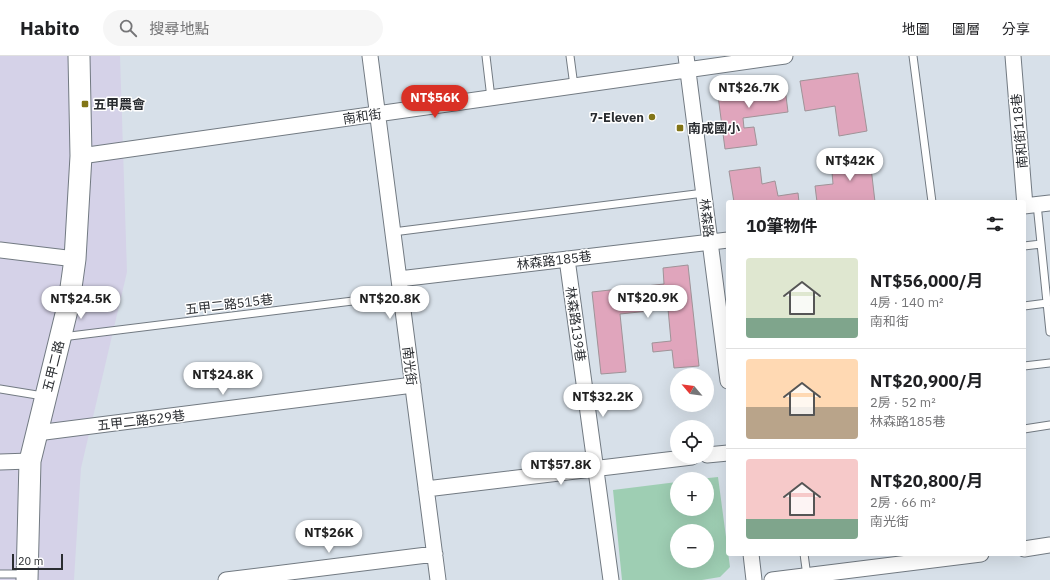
<!DOCTYPE html>
<html lang="zh-TW">
<head>
<meta charset="utf-8">
<style>
  :root { --surface:#fff; --page:#f6f6f6; --text:#202124; --muted:#757577; --line:#e0e0e0; --accent:#d93025 }
  body { margin:0; font-family:"IBM Plex Sans","Noto Sans TC",sans-serif; background:var(--page); color:var(--text); height:100vh; display:flex; flex-direction:column; font-size:15px; white-space:nowrap }
  * { box-sizing:border-box; margin:0 }
  p { font-size:13px; color:var(--muted) }
  .icon { flex:none; width:22px; height:22px; fill:none; stroke:currentColor; stroke-width:2; stroke-linecap:round; stroke-linejoin:round }
  .map { position:relative; flex:1; overflow:hidden }
  .side { position:absolute; left:726px; top:144px; width:300px; height:356px; display:flex; flex-direction:column; background:var(--surface); border-radius:4px; box-shadow:0 4px 16px #0002 }
  .side>* { flex:none }
  .needle { width:26px; rotate:299deg }
  .controls { position:absolute; left:670px; top:312px; display:grid; gap:8px }
  .controls a { display:grid; place-items:center; width:44px; height:44px; border-radius:50%; background:var(--surface); box-shadow:0 4px 16px #0002; font-size:20px }
  .scale { position:absolute; left:12px; bottom:10px; width:51px; box-sizing:border-box; padding-left:4px; border:2px solid #2a2d31; border-top:0; font-size:11px; line-height:14px; white-space:nowrap; color:#2a2d31; -webkit-text-stroke:3px #fff; paint-order:stroke }
  .price { position:absolute; translate:-50% -34px; padding:0 9px; border-radius:14px; background:#fff; color:#222; font-size:13px; line-height:26px; filter:drop-shadow(0 1px 2px #0008) }
  .price::after { content:''; position:absolute; left:50%; top:24px; width:12px; height:9px; margin-left:-6px; background:inherit; clip-path:polygon(0 0,100% 0,50% 100%) }
  .price.active { background:var(--accent); color:#fff }
  ul { padding:0; list-style:none }
  li { display:flex; align-items:center; gap:12px; height:100px; padding:0 20px }
  li+li { border-top:1px solid var(--line) }
  li span { display:grid; place-items:center; flex:none; width:112px; height:80px; border-radius:4px; color:#555 }
  li>.icon { margin-inline-start:auto }
  span .icon { width:48px; height:48px; fill:#fffc; stroke-width:1 }
  li b { font-size:17px }
  h2 { display:flex; justify-content:space-between; align-items:center; height:48px; padding:0 20px; font-size:17px }
  header { display:flex; align-items:center; gap:24px; box-sizing:border-box; height:56px; padding:0 20px; background:var(--surface); border-bottom:1px solid var(--line) }
  header strong { font-size:19px }
  nav { display:flex; gap:22px; margin-inline-start:auto; font-size:14px }
  .search { width:280px; height:36px; background:var(--page); display:flex; align-items:center; gap:10px; box-sizing:border-box; padding:0 14px; border-radius:22px; color:var(--muted); font-size:15px }
  .map>svg:first-child { display:block }
</style>
</head>
<body>
<header>
<strong>Habito</strong>
<div class="search"><svg class="icon" aria-label="search" viewBox="0 0 24 24"><circle cx="10" cy="10" r="6"/><path d="M15 15l6 6"/></svg>搜尋地點</div>
<nav><a>地圖</a><a>圖層</a><a>分享</a></nav>
</header>
<div class="map">
<svg width="1050" height="524" viewBox="0 0 1050 524">
  <rect width="100%" height="100%" fill="#d7e0e9"/>
  <path fill="#d5d2e8" d="M 0,0 L 120,0 L 127,216 L 81,412 L 74,524 L 0,524 Z"/>
  <path fill="#9eceb3" fill-rule="evenodd" d="M 718,421 L 730,511 L 720,521 L 702,524 L 622,524 L 613,434 L 677,426 L 677,453 L 707,453 L 707,423 L 699,423 ZM 677,475 L 707,475 L 707,505 L 677,505 Z"/>
  <path fill="#e0a5bc" stroke="#9f9398" d="M 858,17 L 867,75 L 839,80 L 835,50 L 805,55 L 800,25 Z
    M 784,24 L 788,56 L 743,62 L 744,72 L 754,71 L 757,89 L 725,93 L 717,32 Z
    M 869,94 L 875,146 L 817,146 L 815,130 L 833,128 L 832,116 L 847,114 L 844,98 Z
    M 760,111 L 762,128 L 775,125 L 778,140 L 798,137 L 799,146 L 734,146 L 729,115 Z
    M 688,209 L 699,310 L 674,312 L 672,294 L 653,296 L 652,287 L 671,285 L 668,253 L 620,258 L 626,316 L 601,318 L 592,236 L 664,228 L 663,212 Z"/>
  <g fill="none" stroke-linecap="round" stroke-linejoin="round">
    <defs>
      <path id="lane" d="M 486,0 L 491,42
        M 570,0 L 574,30
        M 913,0 L 932,146
        M 1037,148 L 1050,276
        M 393,176 L 704,137
        M 1024,190 L 1041,188
        M 1024,250 L 1047,247
        M 62,281 L 401,239
        M 1024,310 L 1050,307
        M 0,333 L 43,340
        M 1024,373 L 1050,369
        M 804,498 L 807,520
        M 0,518 L 25,518"/>
      <path id="street" d="M 370,0 L 438,524
        M 686,0 L 728,325
        M 1013,0 L 1025,150
        M 81,100 L 785,0
        M 1024,150 L 1050,147
        M 0,194 L 75,203
        M 567,203 L 611,524
        M 399,223 L 728,184
        M 37,377 L 413,329
        M 707,399 L 728,397
        M 0,406 L 30,405
        M 426,433 L 692,401
        M 1024,493 L 1050,489
        M 751,498 L 754,524
        M 226,524 L 435,498
        M 772,524 L 981,498"/>
      <path id="secondary" d="M 27,524 L 30,405 L 69,246 L 75,203 L 81,100 L 79,0"/>
    </defs>
    <use href="#lane" stroke="#727a82" stroke-width="9"/>
    <use href="#street" stroke="#727a82" stroke-width="17"/>
    <use href="#secondary" stroke="#727a82" stroke-width="23"/>
    <use href="#lane" stroke="#fff" stroke-width="7"/>
    <use href="#street" stroke="#fff" stroke-width="15"/>
    <use href="#secondary" stroke="#fff" stroke-width="21"/>
  </g>
  <g fill="#827517" stroke="#fff" stroke-width="1.5">
    <rect x="81" y="44" width="8" height="8" rx="2"/>
    <circle cx="652" cy="61" r="4"/>
    <rect x="676" y="68" width="8" height="8" rx="2"/>
  </g>
  <g text-anchor="middle" stroke-width="3" stroke-linejoin="round" paint-order="stroke">
    <g font-size="13" font-weight="bold" fill="#2a2d31" stroke="#fff" text-anchor="start">
      <text x="93" y="53">五甲農會</text>
      <text x="644" y="66" text-anchor="end">7-Eleven</text>
      <text x="688" y="77">南成國小</text>
    </g>
    <g font-size="13" fill="#2a2d31" stroke="#fff">
      <text transform="translate(362 60) rotate(-8)" y="5">南和街</text>
      <text transform="translate(1019 75) rotate(-95)" y="5">南和街118巷</text>
      <text transform="translate(707 162) rotate(83)" y="5">林森路</text>
      <text transform="translate(554 204) rotate(-7)" y="5">林森路185巷</text>
      <text transform="translate(229 248) rotate(-7)" y="5">五甲二路515巷</text>
      <text transform="translate(576 268) rotate(82)" y="5">林森路139巷</text>
      <text transform="translate(53 310) rotate(-76)" y="5">五甲二路</text>
      <text transform="translate(410 310) rotate(83)" y="5">南光街</text>
      <text transform="translate(141 364) rotate(-7)" y="5">五甲二路529巷</text>
    </g>
  </g>
</svg>
<div class="controls">
<a><svg class="needle" viewBox="-14 -14 28 28"><path d="M0-13l5 13h-10z" fill="#e53935"/><path d="M0 13l5-13h-10z" fill="#757577"/></svg></a>
<a><svg class="icon" aria-label="locate" viewBox="0 0 24 24"><circle cx="12" cy="12" r="6"/><path d="M12 2v4M12 18v4M2 12h4M18 12h4"/></svg></a>
<a>+</a>
<a>−</a>
</div>
<div class="scale">20 m</div>
<b class="price" style="left:749px;top:53px">NT$26.7K</b>
<b class="price active" style="left:435px;top:63px">NT$56K</b>
<b class="price" style="left:850px;top:126px">NT$42K</b>
<b class="price" style="left:648px;top:263px">NT$20.9K</b>
<b class="price" style="left:81px;top:264px">NT$24.5K</b>
<b class="price" style="left:390px;top:264px">NT$20.8K</b>
<b class="price" style="left:223px;top:340px">NT$24.8K</b>
<b class="price" style="left:603px;top:362px">NT$32.2K</b>
<b class="price" style="left:561px;top:430px">NT$57.8K</b>
<b class="price" style="left:329px;top:498px">NT$26K</b>
<section class="side">
<h2>10筆物件<svg class="icon" aria-label="filters" viewBox="0 0 24 24"><path d="M4 7h16M4 17h16"/><circle cx="9" cy="7" r="2"/><circle cx="15" cy="17" r="2"/></svg></h2>
<ul>
<li><span style="background:linear-gradient(#dfe7d0 75%,#7fa58c 0)"><svg class="icon" aria-label="home" viewBox="0 0 24 24"><path d="M3 11l9-7 9 7M6 9v11h12V9"/></svg></span><div><b>NT$56,000/月</b><p>4房 · 140 m²</p><p>南和街</p></div></li>
<li><span style="background:linear-gradient(#ffd9b3 60%,#b9a48a 0)"><svg class="icon" aria-label="home" viewBox="0 0 24 24"><path d="M3 11l9-7 9 7M6 9v11h12V9"/></svg></span><div><b>NT$20,900/月</b><p>2房 · 52 m²</p><p>林森路185巷</p></div></li>
<li><span style="background:linear-gradient(#f6c9c9 75%,#7fa58c 0)"><svg class="icon" aria-label="home" viewBox="0 0 24 24"><path d="M3 11l9-7 9 7M6 9v11h12V9"/></svg></span><div><b>NT$20,800/月</b><p>2房 · 66 m²</p><p>南光街</p></div></li>
</ul>
</section>
</div>
</body>
</html>
